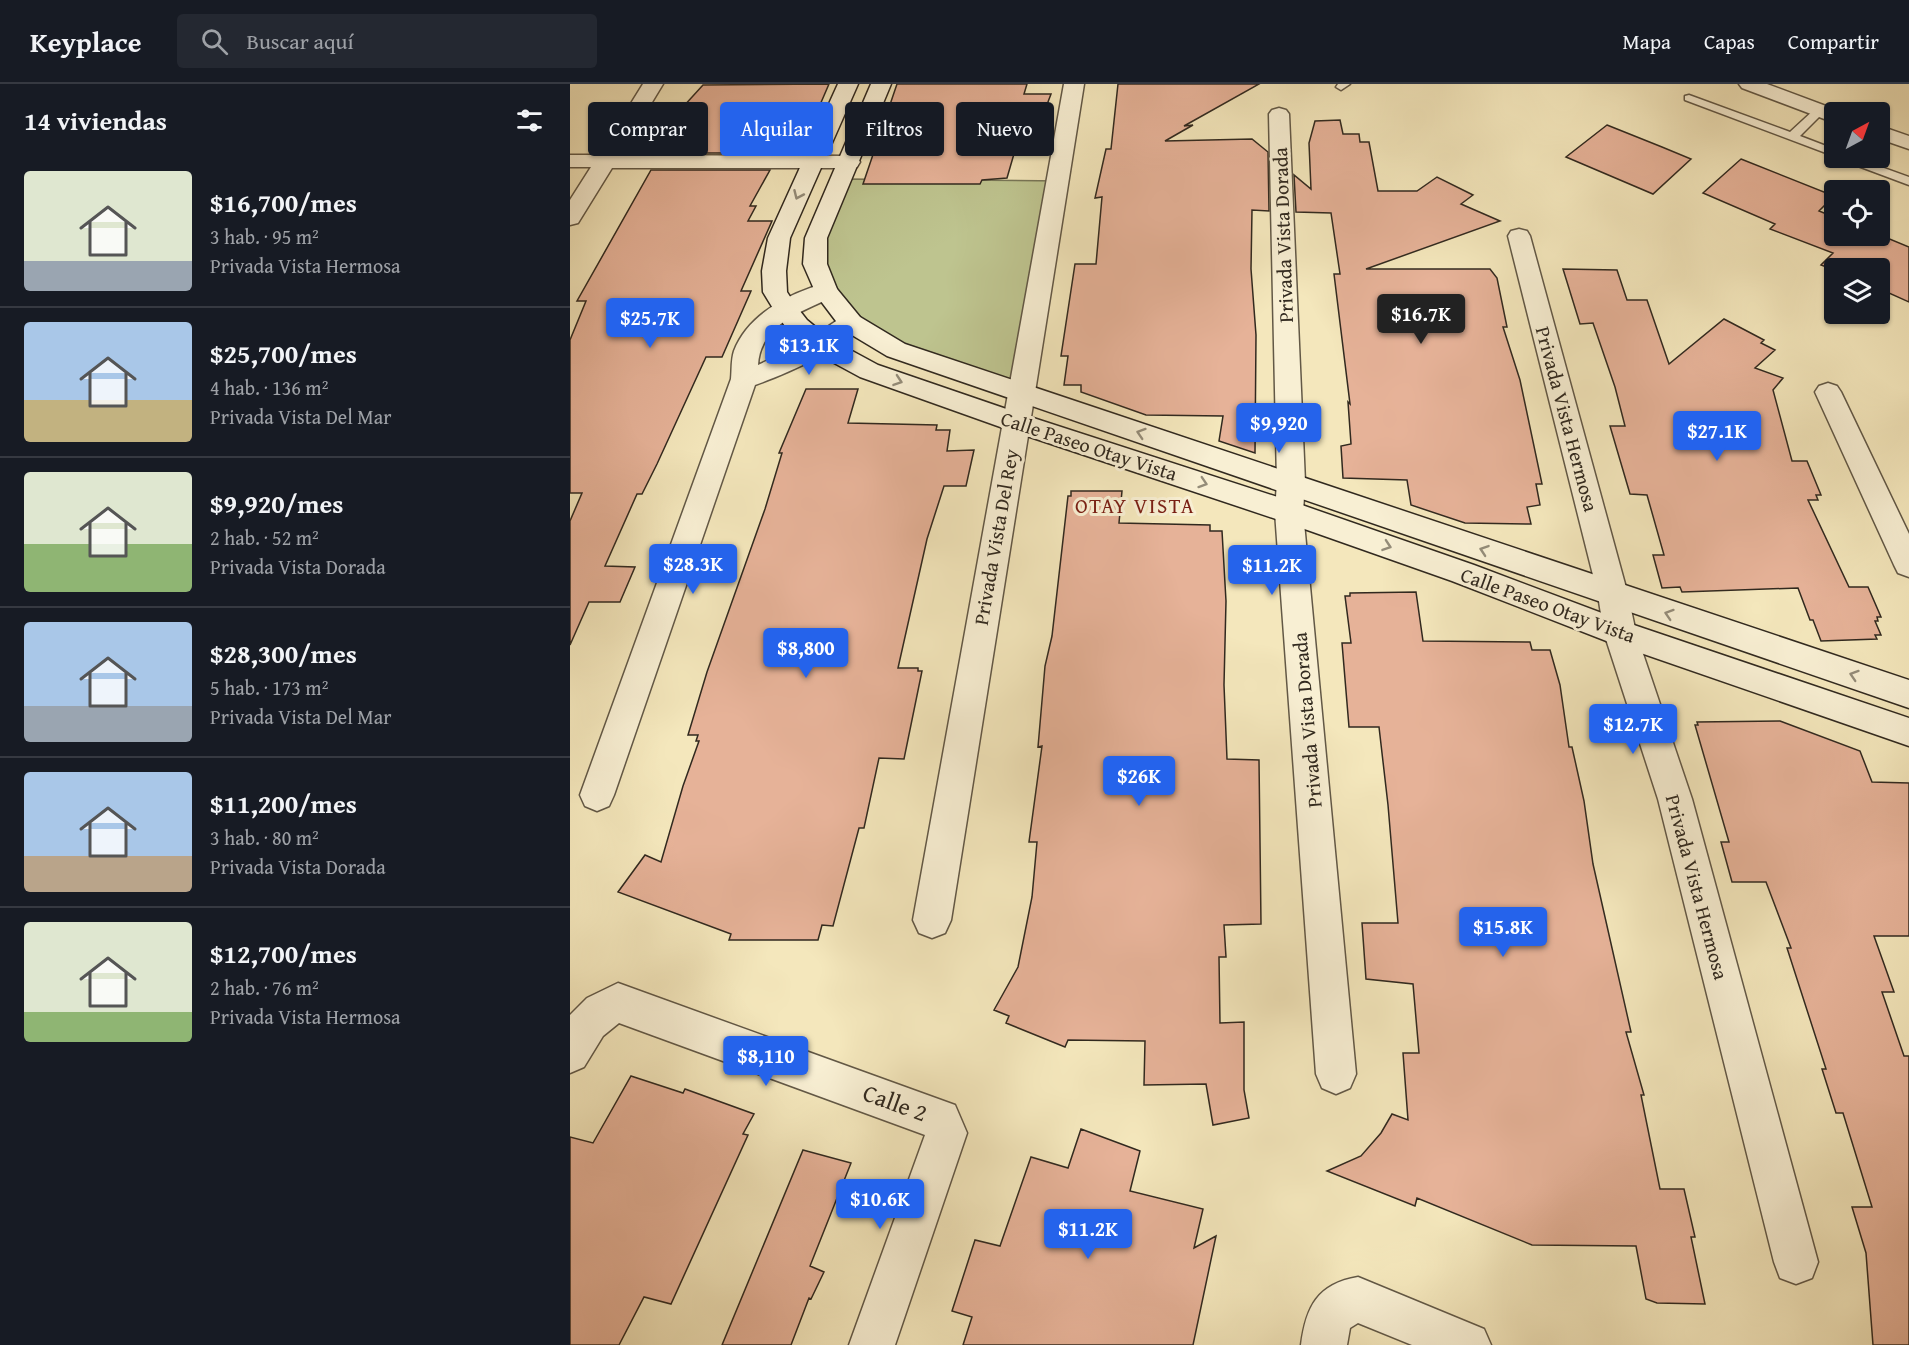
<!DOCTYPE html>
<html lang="es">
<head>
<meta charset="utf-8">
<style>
  :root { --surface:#171b24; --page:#242831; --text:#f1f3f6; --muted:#9ea1a6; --line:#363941; --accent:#2563eb }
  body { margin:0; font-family:"Gentium Book Plus",serif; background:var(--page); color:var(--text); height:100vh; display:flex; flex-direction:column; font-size:22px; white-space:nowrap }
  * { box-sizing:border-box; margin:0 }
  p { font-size:20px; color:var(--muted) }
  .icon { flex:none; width:33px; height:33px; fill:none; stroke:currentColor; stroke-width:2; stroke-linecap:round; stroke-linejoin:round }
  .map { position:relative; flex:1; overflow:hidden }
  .sheet { display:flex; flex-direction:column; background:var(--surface); width:570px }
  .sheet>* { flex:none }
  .banner { position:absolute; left:18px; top:18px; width:570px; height:54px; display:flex; gap:12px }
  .needle { width:39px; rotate:41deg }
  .fabs { position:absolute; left:1254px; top:18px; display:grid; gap:12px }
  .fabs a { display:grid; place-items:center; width:66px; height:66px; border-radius:6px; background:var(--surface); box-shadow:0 2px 4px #0004; font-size:30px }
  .price { position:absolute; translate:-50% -51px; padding:0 14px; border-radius:6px; background:var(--accent); color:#fff; font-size:20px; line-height:39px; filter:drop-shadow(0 2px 3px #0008) }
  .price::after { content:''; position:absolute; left:50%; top:36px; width:18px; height:14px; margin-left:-9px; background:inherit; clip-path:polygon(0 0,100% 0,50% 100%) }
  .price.selected { background:#222; color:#fff }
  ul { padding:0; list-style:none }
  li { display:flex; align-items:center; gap:18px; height:150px; padding:0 24px }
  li+li { border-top:2px solid var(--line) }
  li span { display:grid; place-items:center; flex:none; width:168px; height:120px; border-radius:6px; color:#555 }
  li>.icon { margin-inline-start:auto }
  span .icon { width:72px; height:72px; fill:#fffc; stroke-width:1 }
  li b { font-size:26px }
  h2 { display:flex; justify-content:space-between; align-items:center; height:72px; padding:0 24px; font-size:26px }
  .tag { padding:0 21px; border-radius:6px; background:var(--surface); box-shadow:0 2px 4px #0004; font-size:21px; line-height:54px }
  .tag.selected { background:var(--accent); color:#fff }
  header { display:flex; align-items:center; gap:36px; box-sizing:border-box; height:84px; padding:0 30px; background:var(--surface); border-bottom:2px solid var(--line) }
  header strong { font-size:28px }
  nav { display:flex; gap:33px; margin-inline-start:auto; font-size:21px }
  .search { width:420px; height:54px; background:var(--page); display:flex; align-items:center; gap:15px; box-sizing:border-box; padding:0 21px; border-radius:6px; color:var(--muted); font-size:22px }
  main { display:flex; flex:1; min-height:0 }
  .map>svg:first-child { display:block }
</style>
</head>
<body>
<header>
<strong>Keyplace</strong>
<div class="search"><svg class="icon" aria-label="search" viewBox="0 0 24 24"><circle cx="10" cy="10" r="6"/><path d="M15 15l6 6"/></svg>Buscar aquí</div>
<nav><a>Mapa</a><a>Capas</a><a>Compartir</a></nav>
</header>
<main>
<section class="sheet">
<h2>14 viviendas<svg class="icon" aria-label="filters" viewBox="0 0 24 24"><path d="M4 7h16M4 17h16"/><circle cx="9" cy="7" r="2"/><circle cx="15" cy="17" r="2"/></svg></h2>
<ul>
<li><span style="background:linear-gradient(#dfe7d0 75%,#9aa5b1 0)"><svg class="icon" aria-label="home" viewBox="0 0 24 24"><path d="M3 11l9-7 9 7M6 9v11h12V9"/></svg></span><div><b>$16,700/mes</b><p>3 hab. · 95 m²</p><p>Privada Vista Hermosa</p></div></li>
<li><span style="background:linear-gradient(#a9c7e8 65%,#c2b280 0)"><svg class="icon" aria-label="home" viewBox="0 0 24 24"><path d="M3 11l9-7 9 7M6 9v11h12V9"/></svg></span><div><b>$25,700/mes</b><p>4 hab. · 136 m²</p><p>Privada Vista Del Mar</p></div></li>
<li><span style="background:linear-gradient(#dfe7d0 60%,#8fb573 0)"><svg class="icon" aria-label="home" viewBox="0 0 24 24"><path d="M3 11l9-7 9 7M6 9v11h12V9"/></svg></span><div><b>$9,920/mes</b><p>2 hab. · 52 m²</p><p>Privada Vista Dorada</p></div></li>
<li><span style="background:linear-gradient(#a9c7e8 70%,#9aa5b1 0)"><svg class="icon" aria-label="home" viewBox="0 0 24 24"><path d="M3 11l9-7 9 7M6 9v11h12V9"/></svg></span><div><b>$28,300/mes</b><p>5 hab. · 173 m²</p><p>Privada Vista Del Mar</p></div></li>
<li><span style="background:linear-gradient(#a9c7e8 70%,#b9a48a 0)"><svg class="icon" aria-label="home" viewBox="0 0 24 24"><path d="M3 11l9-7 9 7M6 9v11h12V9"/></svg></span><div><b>$11,200/mes</b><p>3 hab. · 80 m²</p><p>Privada Vista Dorada</p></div></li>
<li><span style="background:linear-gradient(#dfe7d0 75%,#8fb573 0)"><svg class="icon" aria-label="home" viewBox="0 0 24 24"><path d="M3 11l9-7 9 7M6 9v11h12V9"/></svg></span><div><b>$12,700/mes</b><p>2 hab. · 76 m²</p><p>Privada Vista Hermosa</p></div></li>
</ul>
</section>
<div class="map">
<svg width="1339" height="1261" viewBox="0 0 1339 1261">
  <rect width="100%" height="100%" fill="#f4e7bc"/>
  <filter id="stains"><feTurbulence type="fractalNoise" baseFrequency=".00333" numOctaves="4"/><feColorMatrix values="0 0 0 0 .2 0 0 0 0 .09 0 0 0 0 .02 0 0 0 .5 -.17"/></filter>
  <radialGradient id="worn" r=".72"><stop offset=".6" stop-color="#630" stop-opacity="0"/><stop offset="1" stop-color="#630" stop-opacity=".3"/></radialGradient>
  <path fill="#bec48f" stroke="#787657" stroke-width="1.5" d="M 274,95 L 492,97 L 450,308 L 281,239 L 246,154 Z"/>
  <path fill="#e6b298" stroke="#31291f" stroke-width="1.5" d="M 259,0 L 237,51 L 221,51 L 210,69 L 91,69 L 112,35 L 102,35 L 133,1 Z
    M 327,0 L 457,0 L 454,10 L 481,10 L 467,47 L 450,49 L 437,94 L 412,96 L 410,100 L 293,100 Z
    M 548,0 L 689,0 L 614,42 L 623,41 L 595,57 L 682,55 L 698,68 L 699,127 L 682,126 L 681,185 L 686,251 L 685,369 L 649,357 L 653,332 L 576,331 L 511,308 L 511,301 L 494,301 L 498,272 L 491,272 L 505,180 L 526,180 L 532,113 L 525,114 L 536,65 L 541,65 Z
    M 770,36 L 773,50 L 789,50 L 790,58 L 799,58 L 808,107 L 847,107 L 867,93 L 903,111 L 891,120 L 930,137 L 796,185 L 920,185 L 927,194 L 937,243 L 933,243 L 950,296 L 972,400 L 966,400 L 970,421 L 957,423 L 961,440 L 895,439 L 841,421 L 837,396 L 773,394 L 771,362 L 781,360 L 778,318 L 780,320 L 764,190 L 770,190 L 761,129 L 726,128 L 724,91 L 741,105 L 739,59 L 745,37 Z
    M 1037,41 L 1092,63 L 1121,75 L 1083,110 L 996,73 Z
    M 1171,75 L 1264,112 L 1249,127 L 1264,133 L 1264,152 L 1310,151 L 1339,163 L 1339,218 L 1310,205 L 1310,184 L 1264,184 L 1264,186 L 1251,181 L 1263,169 L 1200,145 L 1205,140 L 1133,109 Z
    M 81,86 L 200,86 L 180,122 L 186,122 L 178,137 L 202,137 L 171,207 L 181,207 L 152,273 L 136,273 L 87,380 L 72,410 L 67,410 L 35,482 L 65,483 L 50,518 L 19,518 L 0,561 L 0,437 L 12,409 L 0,409 L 0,256 L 16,217 L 7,217 Z
    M 993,185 L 1047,186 L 1057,216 L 1077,216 L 1099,280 L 1154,235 L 1194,256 L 1191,259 L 1205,266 L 1185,284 L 1213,294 L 1203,306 L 1222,377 L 1237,377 L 1251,411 L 1246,411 L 1248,416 L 1238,416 L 1279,503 L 1298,503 L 1311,533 L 1307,533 L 1308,537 L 1305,537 L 1311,551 L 1305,551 L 1307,555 L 1251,557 L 1243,536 L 1240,536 L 1228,504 L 1112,508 L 1110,503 L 1092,504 L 1083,471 L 1094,471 L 1077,411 L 1060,410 L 1040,342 L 1055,342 L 1045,303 L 1023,239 L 1010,240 Z
    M 236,305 L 288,305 L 278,339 L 367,341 L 366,346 L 380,346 L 377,367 L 404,366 L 396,402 L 374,402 L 357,455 L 328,584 L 348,584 L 348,587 L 352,587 L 334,675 L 309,674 L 294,744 L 289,744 L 263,842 L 252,841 L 248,856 L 159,856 L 161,850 L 48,808 L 75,771 L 91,778 L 113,702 L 129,657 L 126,657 L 128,651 L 118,651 L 137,588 L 195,425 L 212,369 L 209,369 Z
    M 501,407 L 552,407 L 549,439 L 640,441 L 640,447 L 652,447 L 656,517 L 654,601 L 657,675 L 689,676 L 691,840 L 654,841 L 656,873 L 649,873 L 650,939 L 674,938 L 674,1006 L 679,1034 L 643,1041 L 636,1000 L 574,1001 L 575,957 L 498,956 L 495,963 L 436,939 L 439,932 L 424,926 L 448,883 L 462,813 L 467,758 L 459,758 L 472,662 L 468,663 L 475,582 L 482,552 L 498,412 L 501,412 Z
    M 846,508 L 853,557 L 960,558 L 962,566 L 980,566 L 990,601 L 999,663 L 1002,663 L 1014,717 L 1023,780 L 1061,948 L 1056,948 L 1074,1011 L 1071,1011 L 1090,1105 L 1114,1105 L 1125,1153 L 1121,1153 L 1135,1220 L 1087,1219 L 1076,1215 L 1066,1162 L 962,1161 L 847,1114 L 845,1122 L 757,1087 L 791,1072 L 811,1049 L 822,1030 L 838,1036 L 833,969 L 849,969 L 843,900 L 796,895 L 792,839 L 828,839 L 818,721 L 809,643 L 779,643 L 772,559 L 781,559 L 775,512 L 780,512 L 780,509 Z
    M 1210,637 L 1290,667 L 1302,698 L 1339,699 L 1339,852 L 1304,852 L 1324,908 L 1312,908 L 1334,972 L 1339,972 L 1339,1261 L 1303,1261 L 1296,1169 L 1282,1123 L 1302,1123 L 1273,1029 L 1266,1029 L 1252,985 L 1256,985 L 1217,864 L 1221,864 L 1196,798 L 1162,798 L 1151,758 L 1159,758 L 1125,641 L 1128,641 L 1127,638 Z
    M 61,992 L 113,1009 L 115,1005 L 184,1030 L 173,1050 L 178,1051 L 101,1220 L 74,1213 L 49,1261 L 0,1261 L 0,1053 L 23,1059 Z
    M 511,1045 L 570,1067 L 560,1107 L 633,1125 L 624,1164 L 646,1152 L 623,1261 L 393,1261 L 402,1233 L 382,1227 L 405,1156 L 430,1162 L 461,1073 L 498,1084 Z
    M 233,1066 L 281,1079 L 240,1182 L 254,1188 L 241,1215 L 239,1214 L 221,1261 L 152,1261 Z"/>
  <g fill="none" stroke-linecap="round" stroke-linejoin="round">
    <defs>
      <path id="lane" d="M 768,0 L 780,0 L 771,6 L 766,3 Z
        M 1119,11 L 1220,48 L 1246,24 L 1254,24 L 1254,28 L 1230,52 L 1264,65 L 1264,72 L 1115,16 L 1115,12 Z
        M 1271,74 L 1286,74 L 1339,93 L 1339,101 L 1272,76 Z"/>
      <path id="street" d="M 73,0 L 93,0 L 50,71 L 279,72 L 287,73 L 290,78 L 287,83 L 279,84 L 42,84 L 8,139 L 0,141 L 0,116 L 21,83 L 0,83 L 0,71 L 29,71 Z
        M 494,0 L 514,0 L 381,836 L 375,849 L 362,854 L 349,849 L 343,836 Z
        M 1169,0 L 1197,0 L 1272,28 L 1264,28 L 1264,38 L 1257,36 L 1172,4 Z
        M 709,24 L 716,26 L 719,30 L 735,398 L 733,428 L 786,990 L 780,1004 L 766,1010 L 752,1004 L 746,990 L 705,428 L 707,398 L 699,30 L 702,26 Z
        M 1310,42 L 1339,52 L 1339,65 L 1310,55 Z
        M 949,145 L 957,147 L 960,152 L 1058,511 L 1066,549 L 1122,715 L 1248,1178 L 1242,1194 L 1226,1200 L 1210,1194 L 1204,1178 L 1088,715 L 1034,549 L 1028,511 L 938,152 L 941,147 Z
        M 256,199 L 265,202 L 268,207 L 265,212 C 233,227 190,240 188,281 L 234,259 L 272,233 L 281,231 L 290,233 L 293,239 C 277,264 213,291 185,301 L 44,711 L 39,722 L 27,727 L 15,722 L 10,711 L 161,295 C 162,286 161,276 164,267 C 178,230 220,209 256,199 Z
        M 1258,299 L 1267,302 L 1271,308 L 1339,450 L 1339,493 L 1328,489 L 1324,481 L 1245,308 L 1249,302 Z
        M 48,899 L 385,1021 L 397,1049 L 325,1261 L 279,1261 L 355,1051 L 49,939 L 33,952 L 14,983 L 0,989 L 0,931 L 17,914 Z
        M 788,1193 L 914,1245 L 921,1261 L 842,1261 L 788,1239 L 780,1244 L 777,1261 L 731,1261 C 736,1223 747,1200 788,1193 Z"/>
      <path id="secondary" d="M 268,0 L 288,0 L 220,154 L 216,187 L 217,208 L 226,222 L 237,236 L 260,255 L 308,281 L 454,331 L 729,420 L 904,481 L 1061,540 L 1339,634 L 1339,662 L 1039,558 L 882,497 L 709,436 L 436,345 L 290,293 L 242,267 L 219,248 L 204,226 L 193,208 L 192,187 L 198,154 Z
        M 301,0 L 321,0 L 257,154 L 257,180 L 267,205 L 290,233 L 335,260 L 1339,596 L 1339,624 L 317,272 L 272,245 L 247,212 L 233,180 L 235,154 Z"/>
    </defs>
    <use href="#lane" stroke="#625846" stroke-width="3"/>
    <use href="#street" stroke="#625846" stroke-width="3"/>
    <use href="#secondary" stroke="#31291f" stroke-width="3"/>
    <use href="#lane" fill="#f8efd3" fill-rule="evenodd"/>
    <use href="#street" fill="#f8efd3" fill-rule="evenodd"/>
    <use href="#secondary" fill="#f8efd3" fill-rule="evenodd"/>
  </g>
  <defs><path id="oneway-chevron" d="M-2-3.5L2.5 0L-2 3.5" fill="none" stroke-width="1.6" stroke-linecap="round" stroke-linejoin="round" transform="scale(1.5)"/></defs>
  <g stroke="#948c79">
    <use href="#oneway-chevron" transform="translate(228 111) rotate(114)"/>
    <use href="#oneway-chevron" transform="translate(328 297) rotate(19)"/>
    <use href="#oneway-chevron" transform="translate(571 349) rotate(-162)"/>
    <use href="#oneway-chevron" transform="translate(633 399) rotate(18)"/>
    <use href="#oneway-chevron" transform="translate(817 462) rotate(19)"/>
    <use href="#oneway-chevron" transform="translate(914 466) rotate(-161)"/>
    <use href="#oneway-chevron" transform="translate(1099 530) rotate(-162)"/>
    <use href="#oneway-chevron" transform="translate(1284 591) rotate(-162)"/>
  </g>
  <g text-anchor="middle" stroke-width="6" stroke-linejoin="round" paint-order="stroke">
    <g font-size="20" fill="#31291f" stroke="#f8efd3">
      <text transform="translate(713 151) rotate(-92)" y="7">Privada Vista Dorada</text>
      <text transform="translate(997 335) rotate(75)" y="7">Privada Vista Hermosa</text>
      <text transform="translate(519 362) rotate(18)" y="7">Calle Paseo Otay Vista</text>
      <text transform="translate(426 453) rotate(-80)" y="7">Privada Vista Del Rey</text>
      <text transform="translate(978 521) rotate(20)" y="7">Calle Paseo Otay Vista</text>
      <text transform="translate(737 636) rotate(-95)" y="7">Privada Vista Dorada</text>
      <text transform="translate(1127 803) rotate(75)" y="7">Privada Vista Hermosa</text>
    </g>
    <g font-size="21" letter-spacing="1.5" fill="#7a1f14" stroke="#f8efd3">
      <text x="565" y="429">OTAY VISTA</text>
    </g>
    <g font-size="24" fill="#31291f" stroke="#f8efd3">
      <text transform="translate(325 1019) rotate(20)" y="8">Calle 2</text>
    </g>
  </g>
  <rect width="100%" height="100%" filter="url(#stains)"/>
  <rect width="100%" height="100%" fill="url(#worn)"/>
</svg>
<div class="fabs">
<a><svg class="needle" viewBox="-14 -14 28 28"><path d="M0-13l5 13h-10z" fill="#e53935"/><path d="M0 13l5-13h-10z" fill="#9ea1a6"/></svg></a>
<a><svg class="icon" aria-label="locate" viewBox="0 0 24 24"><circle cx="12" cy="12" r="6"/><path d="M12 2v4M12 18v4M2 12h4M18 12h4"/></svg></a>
<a><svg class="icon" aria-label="layers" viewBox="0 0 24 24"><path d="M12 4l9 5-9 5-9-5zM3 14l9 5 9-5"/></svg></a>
</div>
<b class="price selected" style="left:851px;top:261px">$16.7K</b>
<b class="price" style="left:80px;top:265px">$25.7K</b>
<b class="price" style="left:239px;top:292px">$13.1K</b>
<b class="price" style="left:709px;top:370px">$9,920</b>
<b class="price" style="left:1147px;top:378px">$27.1K</b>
<b class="price" style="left:123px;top:511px">$28.3K</b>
<b class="price" style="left:702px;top:512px">$11.2K</b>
<b class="price" style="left:236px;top:595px">$8,800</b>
<b class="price" style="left:1063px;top:671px">$12.7K</b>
<b class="price" style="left:569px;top:723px">$26K</b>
<b class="price" style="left:933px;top:874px">$15.8K</b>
<b class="price" style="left:196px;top:1003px">$8,110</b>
<b class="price" style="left:310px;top:1146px">$10.6K</b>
<b class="price" style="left:518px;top:1176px">$11.2K</b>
<div class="banner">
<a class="tag">Comprar</a>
<a class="tag selected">Alquilar</a>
<a class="tag">Filtros</a>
<a class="tag">Nuevo</a>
</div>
</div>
</main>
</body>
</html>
